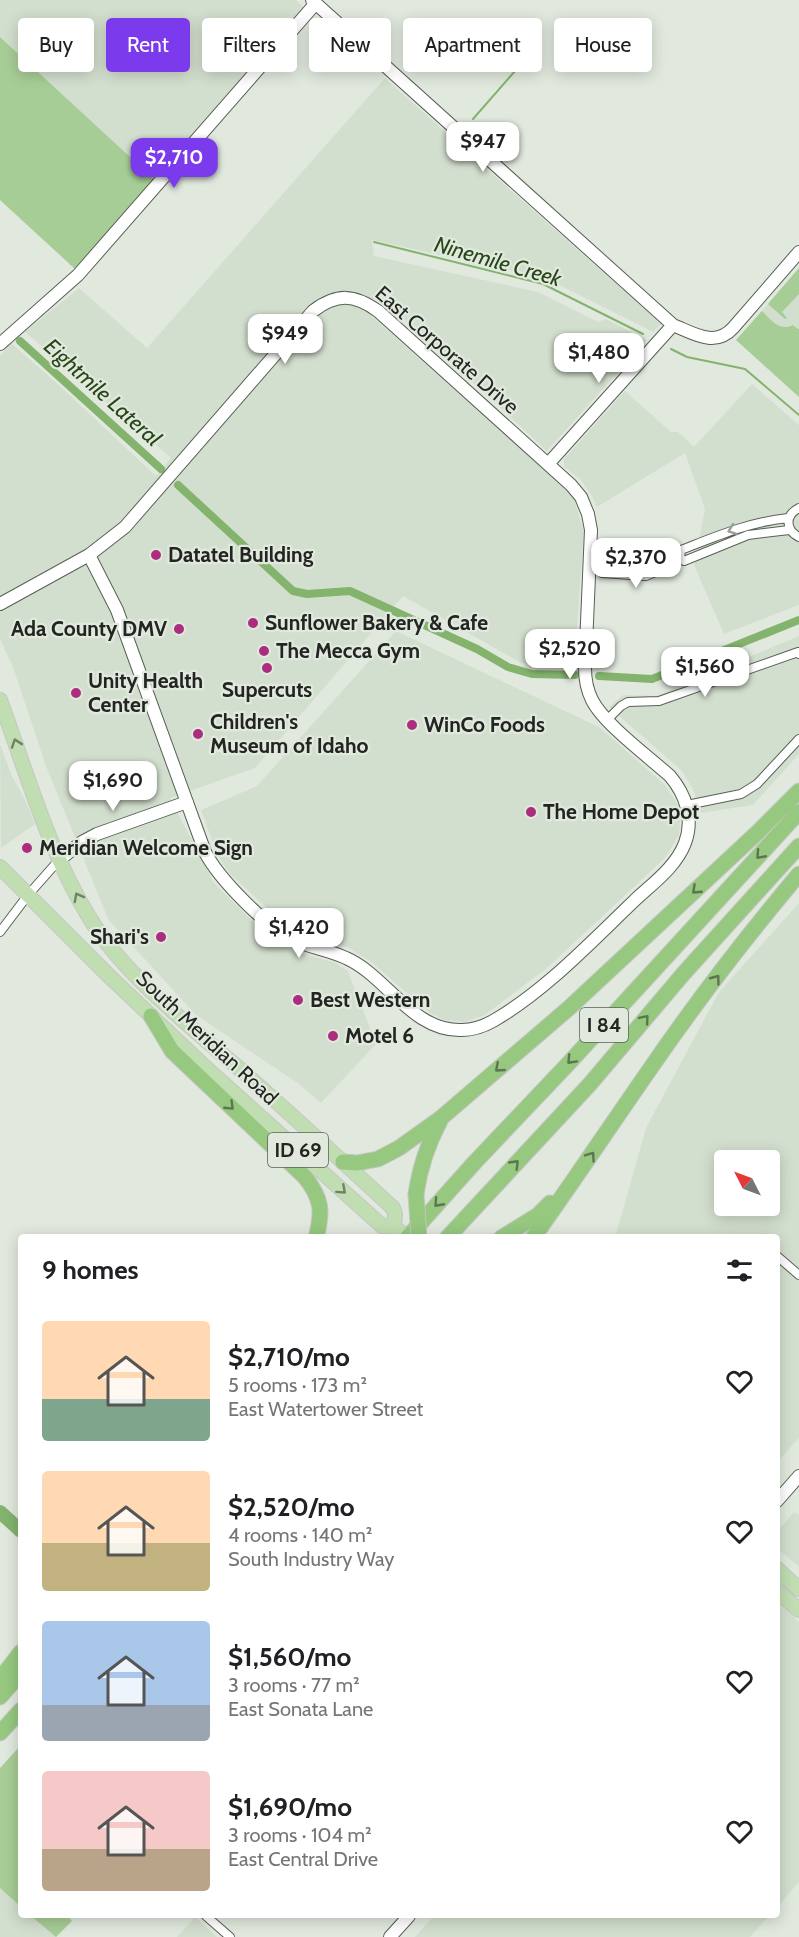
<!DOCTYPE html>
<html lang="en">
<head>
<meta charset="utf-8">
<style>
  :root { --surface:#fff; --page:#f6f6f6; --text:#202124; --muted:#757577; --accent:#7c3aed }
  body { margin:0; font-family:Cabin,sans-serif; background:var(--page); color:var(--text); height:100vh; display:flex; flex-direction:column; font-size:22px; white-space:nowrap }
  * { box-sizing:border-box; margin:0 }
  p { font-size:20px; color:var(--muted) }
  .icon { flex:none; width:33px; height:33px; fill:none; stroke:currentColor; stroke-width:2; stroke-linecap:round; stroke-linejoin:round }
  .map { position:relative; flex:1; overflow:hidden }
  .panel { position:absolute; left:18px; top:1234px; width:762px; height:684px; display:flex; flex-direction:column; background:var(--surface); border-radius:6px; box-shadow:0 3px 15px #0003 }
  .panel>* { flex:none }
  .guide { position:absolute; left:18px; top:18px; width:764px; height:54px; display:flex; gap:12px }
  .needle { width:39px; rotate:312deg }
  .fabs { position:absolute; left:714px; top:1150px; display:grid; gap:12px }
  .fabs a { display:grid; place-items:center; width:66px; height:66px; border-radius:6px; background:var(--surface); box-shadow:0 3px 15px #0003; font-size:30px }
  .price { position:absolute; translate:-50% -51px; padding:0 14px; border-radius:12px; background:#fff; color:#222; font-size:20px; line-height:39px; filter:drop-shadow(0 2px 3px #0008) }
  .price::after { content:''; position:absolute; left:50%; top:36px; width:18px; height:14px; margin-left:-9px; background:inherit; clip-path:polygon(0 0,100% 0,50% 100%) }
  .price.current { background:var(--accent); color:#fff }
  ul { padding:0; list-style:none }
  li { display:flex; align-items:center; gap:18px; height:150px; padding:0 24px }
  li span { display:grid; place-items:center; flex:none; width:168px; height:120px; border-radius:6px; color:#555 }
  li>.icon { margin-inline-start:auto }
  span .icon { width:72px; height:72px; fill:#fffc; stroke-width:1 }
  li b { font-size:26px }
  h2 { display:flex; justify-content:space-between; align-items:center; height:72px; padding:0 24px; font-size:26px }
  .chip { padding:0 21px; border-radius:6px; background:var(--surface); box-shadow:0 3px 15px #0003; font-size:21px; line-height:54px }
  .chip.current { background:var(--accent); color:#fff }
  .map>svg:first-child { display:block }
</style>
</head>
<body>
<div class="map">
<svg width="799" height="1937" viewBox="0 0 799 1937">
  <rect width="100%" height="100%" fill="#e1e9de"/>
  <path fill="#d3dfce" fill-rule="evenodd" d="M 0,0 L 296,0 L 303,7 L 154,179 L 0,37 Z
    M 385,78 L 661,324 L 653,332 L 545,278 L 372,240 L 374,256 L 538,292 L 598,322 L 606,319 L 647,340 L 547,451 L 377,294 L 365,310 L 573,496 L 584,532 L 574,668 L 521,663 L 403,596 L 255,768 L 170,798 L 214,883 L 266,934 L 292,951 L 334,962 L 348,971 L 376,1044 L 321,1103 L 299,1084 L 196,1015 L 108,919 L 46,766 L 13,667 L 0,639 L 0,356 L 11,343 L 62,388 L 156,476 L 171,458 L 25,332 L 79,288 L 147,348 Z
    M 799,268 L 799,397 L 736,340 Z
    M 752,384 L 799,425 L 799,605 L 724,634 L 694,565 L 705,509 L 685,453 L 597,507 L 592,496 L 580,479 L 564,467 L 564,459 L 625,391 L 671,432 L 678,432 L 694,447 Z
    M 396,631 L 599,727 L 664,784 L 681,809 L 679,835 L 666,857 L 547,968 L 485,1015 L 465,1022 L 444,1020 L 430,1013 L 371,962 L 349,948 L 286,926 L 229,873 L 217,854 L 201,810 L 257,786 Z
    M 799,636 L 799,754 L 753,805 L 700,813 L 693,789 L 682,771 L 609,707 L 623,695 L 656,696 Z
    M 0,744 L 11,774 L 26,802 L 35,824 L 1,848 Z
    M 799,903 L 799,1438 L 777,1462 L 777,1238 L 615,1238 L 646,1128 L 719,992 ZM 724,1161 L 770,1161 L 770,1206 L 724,1206 Z
    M 794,1512 L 799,1515 L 799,1567 L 777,1548 L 777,1532 Z
    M 777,1599 L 799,1622 L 799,1882 L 777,1907 Z
    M 0,1888 L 21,1907 L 21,1916 L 31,1916 L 56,1937 L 0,1937 Z
    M 434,1916 L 769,1916 L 750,1937 L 415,1937 Z
    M 195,1917 L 217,1937 L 177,1937 Z"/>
  <path fill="#a7cd96" d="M 0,37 L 154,179 L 75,269 L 0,200 Z
    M 799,268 L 799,294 L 782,312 L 787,318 L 785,319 L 768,304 Z
    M 762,311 C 771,320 780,332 793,325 L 798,329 L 799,329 L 799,397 L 736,340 Z
    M 21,1745 L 21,1907 L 0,1888 L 0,1768 Z
    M 31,1916 L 68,1916 L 72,1921 L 56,1937 Z"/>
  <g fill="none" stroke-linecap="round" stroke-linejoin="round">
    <path stroke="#83b36d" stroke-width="2" d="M 473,119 L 522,63
      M 374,242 L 543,284 L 643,334
      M 671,349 L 687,357 L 745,369 L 799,415"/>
    <path stroke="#83b36d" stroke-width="8" d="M 20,341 L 161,469
      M 178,485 L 293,591 L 307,594 L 350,591 L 477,649 L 508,667 L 532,674 L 575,675
      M 599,676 L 652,679 L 799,620"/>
    <path stroke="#83b36d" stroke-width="14" d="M 0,1512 L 21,1531"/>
    <defs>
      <path id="street" d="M 799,508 C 785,515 785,530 799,537
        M 680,557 L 681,550 C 717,536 749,522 788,518
        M 590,566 L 602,568 L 602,573 L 646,576 L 670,566 L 672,560 L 680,557 L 684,561 L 748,535 L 789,530
        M 602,568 L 604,563 L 646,564 L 665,557 L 672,560
        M 607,720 L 621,706 L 628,702 L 659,701 L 798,652 L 799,654
        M 687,805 L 741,794 L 757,784 L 799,739
        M 0,932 L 28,895 L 59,860
        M 777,1256 L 799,1275
        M 206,1916 L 230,1937"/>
      <path id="secondary" d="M 312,0 L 673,325 C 693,333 715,348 733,328 L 799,252
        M 0,344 L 78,275 L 316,3
        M 548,464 L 673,325
        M 0,604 L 89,555 L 125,527 L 313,311 C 337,293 354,294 378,311 L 571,485 L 581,497 L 588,514 L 591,530 L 585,668 C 585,679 587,690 592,700 C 604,724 649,757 670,776 C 686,795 694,819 685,843 C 676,867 652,884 634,901 C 591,942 545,991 493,1021 C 484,1026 473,1030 462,1030 C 412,1032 387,976 346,958 C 329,950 311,948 294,940 C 266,927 219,879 205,852 L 117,610 L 89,555
        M 59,860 L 82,842 L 97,834 L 187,802
        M 777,1501 L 799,1476
        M 390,1937 L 409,1916"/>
      <path id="primary" d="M 0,700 C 27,773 48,850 89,917 C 123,974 192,1028 242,1071 C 293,1116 343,1162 393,1208 L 395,1214 L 394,1227
        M 0,867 L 109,976 L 205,1067 L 382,1226 L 394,1227 L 400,1232
        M 777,1569 L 799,1589
        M 777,1591 L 799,1610"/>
      <path id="highway" d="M 151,1016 L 172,1051 L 305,1177 C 322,1199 323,1211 316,1238
        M 343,1162 L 357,1163 L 378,1159 L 399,1148 L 441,1118 L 569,1008 L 758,832 L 799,791
        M 416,1194 C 420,1167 427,1145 440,1121
        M 407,1238 L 475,1162 L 568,1064 L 799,812
        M 447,1238 L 590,1084 L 684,973 L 799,846
        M 501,1238 L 538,1215 L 550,1203
        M 533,1238 C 573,1182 611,1125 650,1069 C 696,1002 747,936 799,874
        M 0,1679 L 21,1652
        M 0,1697 L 21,1673
        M 0,1733 L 21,1710"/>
    </defs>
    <use href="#street" stroke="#595f56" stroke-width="10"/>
    <use href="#secondary" stroke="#595f56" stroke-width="14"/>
    <use href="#primary" stroke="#c6c6c5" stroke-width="16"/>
    <use href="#highway" stroke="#c6c6c5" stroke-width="17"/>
    <use href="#street" stroke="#fff" stroke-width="8"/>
    <use href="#secondary" stroke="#fff" stroke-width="12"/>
    <use href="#primary" stroke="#c0deb2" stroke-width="14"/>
    <use href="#highway" stroke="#96c87f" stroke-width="15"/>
    <defs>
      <path id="highway-bridge" d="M 416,1194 L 419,1238"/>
    </defs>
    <use href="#highway-bridge" stroke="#c6c6c5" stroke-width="17" stroke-linecap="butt"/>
    <use href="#highway-bridge" stroke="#96c87f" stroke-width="15"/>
  </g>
  <defs><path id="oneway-chevron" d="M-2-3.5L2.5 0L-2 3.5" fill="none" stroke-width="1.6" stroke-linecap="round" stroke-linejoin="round" transform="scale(1.5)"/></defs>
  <use stroke="#9c9d9b" href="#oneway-chevron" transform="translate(732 530) rotate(160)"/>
  <g stroke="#71826a">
    <use href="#oneway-chevron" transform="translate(16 743) rotate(-109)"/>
    <use href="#oneway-chevron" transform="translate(78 897) rotate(-118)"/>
    <use href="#oneway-chevron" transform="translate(342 1190) rotate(42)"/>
  </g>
  <g stroke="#5c7650">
    <use href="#oneway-chevron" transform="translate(760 855) rotate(132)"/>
    <use href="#oneway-chevron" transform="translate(696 890) rotate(137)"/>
    <use href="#oneway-chevron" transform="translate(716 979) rotate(-53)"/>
    <use href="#oneway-chevron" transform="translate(645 1019) rotate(-50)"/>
    <use href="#oneway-chevron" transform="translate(571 1060) rotate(133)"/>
    <use href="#oneway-chevron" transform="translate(499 1068) rotate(139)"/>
    <use href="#oneway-chevron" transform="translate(230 1106) rotate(44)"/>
    <use href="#oneway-chevron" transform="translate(591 1156) rotate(-55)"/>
    <use href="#oneway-chevron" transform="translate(515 1164) rotate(-46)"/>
    <use href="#oneway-chevron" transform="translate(438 1203) rotate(132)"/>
  </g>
  <g fill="#ab2d7e" stroke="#e1e9de" stroke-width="2">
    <circle cx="156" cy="555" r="6"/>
    <circle cx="253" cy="623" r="6"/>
    <circle cx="179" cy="629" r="6"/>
    <circle cx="264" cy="651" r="6"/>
    <circle cx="267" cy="668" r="6"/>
    <circle cx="76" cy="693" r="6"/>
    <circle cx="412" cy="725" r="6"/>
    <circle cx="198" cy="734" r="6"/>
    <circle cx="531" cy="812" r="6"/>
    <circle cx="27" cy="848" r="6"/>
    <circle cx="161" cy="937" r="6"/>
    <circle cx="298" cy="1000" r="6"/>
    <circle cx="333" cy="1036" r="6"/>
  </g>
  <g text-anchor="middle" stroke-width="4.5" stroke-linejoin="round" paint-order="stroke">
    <g fill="#e1e9de" stroke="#5b605a" stroke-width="1.5">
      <rect x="580" y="1008" width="48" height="34" rx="4.5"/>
      <rect x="268" y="1133" width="60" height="34" rx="4.5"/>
    </g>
    <g font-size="20" font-weight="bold" fill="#222521">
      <text x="604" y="1032">I 84</text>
      <text x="298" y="1157">ID 69</text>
    </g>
    <g font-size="21" fill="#222521" stroke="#e1e9de">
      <text transform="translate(447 350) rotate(41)" y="7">East Corporate Drive</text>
      <text transform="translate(207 1038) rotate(43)" y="7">South Meridian Road</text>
    </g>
    <g font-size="21" font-weight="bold" fill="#222521" stroke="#e1e9de" text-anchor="start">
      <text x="168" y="562">Datatel Building</text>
      <text x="265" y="630">Sunflower Bakery &amp; Cafe</text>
      <text x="167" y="636" text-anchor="end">Ada County DMV</text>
      <text x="276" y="658">The Mecca Gym</text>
      <text x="88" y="688">Unity Health<tspan x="88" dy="24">Center</tspan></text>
      <text x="267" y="697" text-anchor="middle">Supercuts</text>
      <text x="210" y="729">Children's<tspan x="210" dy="24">Museum of Idaho</tspan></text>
      <text x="424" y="732">WinCo Foods</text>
      <text x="543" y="819">The Home Depot</text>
      <text x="39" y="855">Meridian Welcome Sign</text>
      <text x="149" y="944" text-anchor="end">Shari's</text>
      <text x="310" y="1007">Best Western</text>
      <text x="345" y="1043">Motel 6</text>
    </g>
    <g font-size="22" font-style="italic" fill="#274615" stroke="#e1e9de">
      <text transform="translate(498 261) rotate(16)" y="8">Ninemile Creek</text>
      <text transform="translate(103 392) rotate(42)" y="8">Eightmile Lateral</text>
    </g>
  </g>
</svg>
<div class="fabs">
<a><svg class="needle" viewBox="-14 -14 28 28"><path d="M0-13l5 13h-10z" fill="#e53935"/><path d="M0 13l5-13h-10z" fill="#757577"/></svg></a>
</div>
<b class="price" style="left:483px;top:173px">$947</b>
<b class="price current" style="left:174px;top:189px">$2,710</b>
<b class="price" style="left:285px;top:365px">$949</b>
<b class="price" style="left:599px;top:384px">$1,480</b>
<b class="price" style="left:636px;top:589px">$2,370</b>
<b class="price" style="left:570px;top:680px">$2,520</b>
<b class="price" style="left:705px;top:698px">$1,560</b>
<b class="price" style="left:113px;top:812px">$1,690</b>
<b class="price" style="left:299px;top:959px">$1,420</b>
<div class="guide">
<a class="chip">Buy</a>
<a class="chip current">Rent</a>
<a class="chip">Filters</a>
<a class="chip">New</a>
<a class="chip">Apartment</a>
<a class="chip">House</a>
</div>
<section class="panel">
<h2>9 homes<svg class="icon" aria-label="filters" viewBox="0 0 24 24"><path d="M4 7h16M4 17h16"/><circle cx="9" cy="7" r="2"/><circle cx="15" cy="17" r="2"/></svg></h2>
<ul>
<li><span style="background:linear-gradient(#ffd9b3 65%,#7fa58c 0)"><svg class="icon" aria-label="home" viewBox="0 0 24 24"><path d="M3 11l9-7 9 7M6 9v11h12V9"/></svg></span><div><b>$2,710/mo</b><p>5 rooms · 173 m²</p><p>East Watertower Street</p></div><svg class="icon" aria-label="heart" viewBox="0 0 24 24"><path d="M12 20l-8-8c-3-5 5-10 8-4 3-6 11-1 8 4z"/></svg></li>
<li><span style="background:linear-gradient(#ffd9b3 60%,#c2b280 0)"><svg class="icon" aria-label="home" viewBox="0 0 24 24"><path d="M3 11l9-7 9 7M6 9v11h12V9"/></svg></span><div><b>$2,520/mo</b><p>4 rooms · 140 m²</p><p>South Industry Way</p></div><svg class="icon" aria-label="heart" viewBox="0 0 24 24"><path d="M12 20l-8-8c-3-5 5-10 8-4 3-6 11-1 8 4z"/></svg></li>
<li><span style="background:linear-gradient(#a9c7e8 70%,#9aa5b1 0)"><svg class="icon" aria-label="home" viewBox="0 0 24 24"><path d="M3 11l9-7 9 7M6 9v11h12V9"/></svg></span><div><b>$1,560/mo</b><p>3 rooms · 77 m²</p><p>East Sonata Lane</p></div><svg class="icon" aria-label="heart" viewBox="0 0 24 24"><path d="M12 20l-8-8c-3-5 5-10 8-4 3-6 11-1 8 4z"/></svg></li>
<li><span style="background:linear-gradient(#f6c9c9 65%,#b9a48a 0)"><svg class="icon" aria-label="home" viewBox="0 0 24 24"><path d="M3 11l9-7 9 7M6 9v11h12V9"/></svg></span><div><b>$1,690/mo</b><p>3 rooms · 104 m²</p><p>East Central Drive</p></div><svg class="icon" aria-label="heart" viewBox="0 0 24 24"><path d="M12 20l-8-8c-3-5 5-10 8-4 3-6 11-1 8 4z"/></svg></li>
</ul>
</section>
</div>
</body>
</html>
